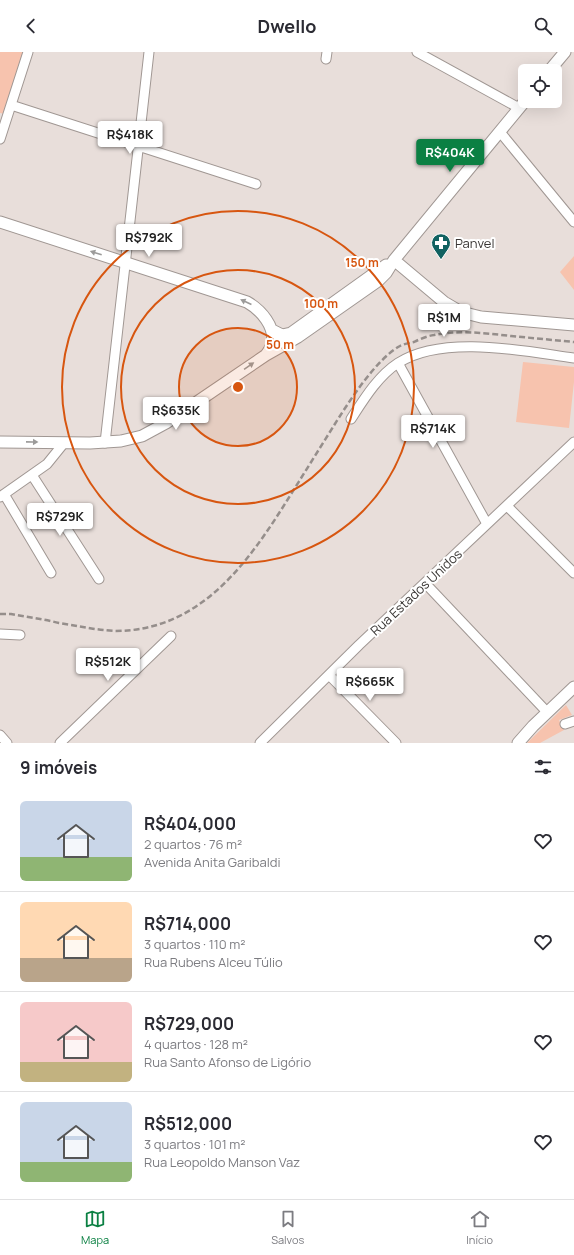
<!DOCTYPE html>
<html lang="pt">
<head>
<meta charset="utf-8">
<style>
  :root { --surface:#fff; --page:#f7f7f7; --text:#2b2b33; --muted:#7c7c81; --line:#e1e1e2; --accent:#0b8043 }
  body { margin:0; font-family:Manrope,sans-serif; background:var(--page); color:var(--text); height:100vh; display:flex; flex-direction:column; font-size:15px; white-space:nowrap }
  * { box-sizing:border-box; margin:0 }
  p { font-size:13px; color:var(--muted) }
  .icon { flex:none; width:22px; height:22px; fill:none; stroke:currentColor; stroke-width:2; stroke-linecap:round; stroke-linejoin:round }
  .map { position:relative; height:691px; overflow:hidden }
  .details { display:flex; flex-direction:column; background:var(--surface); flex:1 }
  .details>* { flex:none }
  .tools { position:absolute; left:518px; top:12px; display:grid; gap:8px }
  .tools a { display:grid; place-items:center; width:44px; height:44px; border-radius:6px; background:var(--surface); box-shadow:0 4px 16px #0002; font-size:20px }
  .price { position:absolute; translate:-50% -34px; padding:0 9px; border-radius:4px; background:#fff; color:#222; font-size:13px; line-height:26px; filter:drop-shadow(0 1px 2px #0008) }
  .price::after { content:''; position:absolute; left:50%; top:24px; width:12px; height:9px; margin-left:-6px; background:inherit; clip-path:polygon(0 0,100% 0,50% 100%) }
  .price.selected { background:var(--accent); color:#fff }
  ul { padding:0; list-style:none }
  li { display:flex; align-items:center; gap:12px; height:100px; padding:0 20px }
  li+li { border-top:1px solid var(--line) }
  li span { display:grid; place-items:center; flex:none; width:112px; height:80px; border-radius:6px; color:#555 }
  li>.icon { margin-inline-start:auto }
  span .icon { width:48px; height:48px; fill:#fffc; stroke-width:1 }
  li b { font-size:17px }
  h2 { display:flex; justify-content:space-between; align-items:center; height:48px; padding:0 20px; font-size:17px }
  header { display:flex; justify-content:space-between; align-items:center; height:52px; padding:0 20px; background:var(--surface); font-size:18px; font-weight:700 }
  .menu { display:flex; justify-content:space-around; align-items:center; height:56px; border-top:1px solid var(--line); background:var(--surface); font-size:11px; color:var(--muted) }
  .menu a { display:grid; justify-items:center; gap:2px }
  .menu .selected { color:var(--accent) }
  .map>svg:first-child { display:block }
</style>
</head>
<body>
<header><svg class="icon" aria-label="back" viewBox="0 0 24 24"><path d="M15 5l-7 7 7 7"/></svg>Dwello<svg class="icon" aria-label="search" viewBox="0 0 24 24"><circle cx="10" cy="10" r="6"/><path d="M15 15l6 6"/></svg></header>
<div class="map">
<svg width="574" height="691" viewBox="0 0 574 691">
  <rect width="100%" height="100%" fill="#e8deda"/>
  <path fill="#f7c3ae" d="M 0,0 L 24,0 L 5,62 L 0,61 Z
    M 574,204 L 574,238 L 560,220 Z
    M 523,310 L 574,315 L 574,330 L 569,376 L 516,370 Z
    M 566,653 L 572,663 L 559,668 L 564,678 L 540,691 L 527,691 Z"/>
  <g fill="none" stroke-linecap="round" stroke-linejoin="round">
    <defs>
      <path id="minor" d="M 417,0 L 519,56
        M 326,7 L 327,0
        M 11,53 L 256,132
        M 500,80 L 574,170
        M 0,87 L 28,0
        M 398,311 L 487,472
        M 351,367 C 364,347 378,324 398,311 C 443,282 523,299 574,306
        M 105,391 L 149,0
        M 32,423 L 99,527
        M 4,442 L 51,521
        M 0,445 L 47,412 L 64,391
        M 507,454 L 574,521
        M 425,531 L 547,660
        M 0,582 L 20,583
        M 329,623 L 396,691
        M 565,672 L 574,669
        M 0,683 L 7,691
        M 60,691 L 171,584
        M 260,691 L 359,593 L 574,390"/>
      <path id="major" d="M 549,19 L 565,0
        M 0,170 L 247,250 C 261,258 276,275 272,292 C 271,296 268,300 266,303
        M 394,208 L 444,250 L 461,260 L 481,265 L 574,273
        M 272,278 L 282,283 L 291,281 L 386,213
        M 0,390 L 90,391 L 121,389 L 142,384 L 166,371 L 266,303 L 298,285 L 378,229 L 386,221 L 394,208 L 525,49
        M 518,691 L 533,674 L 574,635"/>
    </defs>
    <use href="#minor" stroke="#a09793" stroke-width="11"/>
    <use href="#major" stroke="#a09793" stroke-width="13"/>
    <use href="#minor" stroke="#fff" stroke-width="9"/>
    <use href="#major" stroke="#fff" stroke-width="11"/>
    <path stroke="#958e8b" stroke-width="2.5" stroke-dasharray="6 3" stroke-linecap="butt" d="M 0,562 L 11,562 C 27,565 43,567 59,571 C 78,574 96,578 115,579 C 200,579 248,511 288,447 C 303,423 318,399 333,375 C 348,351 376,307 400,294 C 404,292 409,291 414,290 C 420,287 427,284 434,283 C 459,278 485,281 511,284 C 532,286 553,288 574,290"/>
  </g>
  <defs><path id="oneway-solid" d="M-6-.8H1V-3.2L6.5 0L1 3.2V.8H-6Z"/></defs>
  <g fill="#9c9b9a">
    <use href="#oneway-solid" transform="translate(96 201) rotate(-162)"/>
    <use href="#oneway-solid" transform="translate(246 250) rotate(-155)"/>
    <use href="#oneway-solid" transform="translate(249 314) rotate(-35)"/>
    <use href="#oneway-solid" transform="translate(32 390) rotate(1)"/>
  </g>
  <circle cx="238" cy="335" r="59" fill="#d75610" fill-opacity=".12"/>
  <g fill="none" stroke="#d75610" stroke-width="2">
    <circle cx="238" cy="335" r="59"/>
    <circle cx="238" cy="335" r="117"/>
    <circle cx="238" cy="335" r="176"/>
  </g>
  <defs>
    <symbol id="pharmacy-pin" viewBox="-11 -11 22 30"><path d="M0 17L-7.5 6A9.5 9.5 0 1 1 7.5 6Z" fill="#116261" stroke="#fff"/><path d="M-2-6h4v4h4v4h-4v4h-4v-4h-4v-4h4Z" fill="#fff"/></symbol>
  </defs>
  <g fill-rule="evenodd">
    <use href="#pharmacy-pin" x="430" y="180" width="22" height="30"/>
  </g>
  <g text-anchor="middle" stroke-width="4" stroke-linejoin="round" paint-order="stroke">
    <g font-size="13" fill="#3a3735" stroke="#fff" text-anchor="start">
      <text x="455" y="196">Panvel</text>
    </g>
    <g font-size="13" fill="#3a3735" stroke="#fff">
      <text transform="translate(416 540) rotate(-43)" y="5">Rua Estados Unidos</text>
    </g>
  </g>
  <circle cx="238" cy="335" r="6" fill="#d75610" stroke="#fff" stroke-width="2"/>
  <g font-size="12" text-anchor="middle" font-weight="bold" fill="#d75610" stroke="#fff" stroke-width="4" stroke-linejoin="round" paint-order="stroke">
    <text x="362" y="215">150 m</text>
    <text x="321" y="256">100 m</text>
    <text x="280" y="297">50 m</text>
  </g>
</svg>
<div class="tools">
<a><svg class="icon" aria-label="locate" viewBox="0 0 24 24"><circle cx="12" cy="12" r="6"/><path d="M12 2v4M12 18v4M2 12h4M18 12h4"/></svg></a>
</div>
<b class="price" style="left:130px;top:103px">R$418K</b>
<b class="price selected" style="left:450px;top:121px">R$404K</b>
<b class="price" style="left:149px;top:206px">R$792K</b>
<b class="price" style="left:444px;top:286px">R$1M</b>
<b class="price" style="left:176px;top:379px">R$635K</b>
<b class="price" style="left:433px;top:397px">R$714K</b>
<b class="price" style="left:60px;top:485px">R$729K</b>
<b class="price" style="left:108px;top:630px">R$512K</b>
<b class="price" style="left:370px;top:650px">R$665K</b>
</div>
<section class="details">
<h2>9 imóveis<svg class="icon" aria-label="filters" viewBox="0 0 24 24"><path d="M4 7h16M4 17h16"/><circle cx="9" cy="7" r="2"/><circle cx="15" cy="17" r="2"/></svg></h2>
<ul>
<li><span style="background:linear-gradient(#c9d6e8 70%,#8fb573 0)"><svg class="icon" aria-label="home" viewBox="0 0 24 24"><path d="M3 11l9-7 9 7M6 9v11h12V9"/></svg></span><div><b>R$404,000</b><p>2 quartos · 76 m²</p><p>Avenida Anita Garibaldi</p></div><svg class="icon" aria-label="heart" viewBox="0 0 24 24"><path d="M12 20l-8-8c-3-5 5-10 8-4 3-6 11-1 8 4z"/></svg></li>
<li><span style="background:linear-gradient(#ffd9b3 70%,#b9a48a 0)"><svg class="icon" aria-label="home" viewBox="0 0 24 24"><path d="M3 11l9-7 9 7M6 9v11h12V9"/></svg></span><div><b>R$714,000</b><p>3 quartos · 110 m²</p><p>Rua Rubens Alceu Túlio</p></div><svg class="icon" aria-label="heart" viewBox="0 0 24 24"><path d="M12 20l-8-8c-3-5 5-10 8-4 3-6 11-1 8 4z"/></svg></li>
<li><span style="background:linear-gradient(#f6c9c9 75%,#c2b280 0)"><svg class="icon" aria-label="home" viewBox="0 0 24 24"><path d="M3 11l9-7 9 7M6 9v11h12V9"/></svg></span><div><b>R$729,000</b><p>4 quartos · 128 m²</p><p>Rua Santo Afonso de Ligório</p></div><svg class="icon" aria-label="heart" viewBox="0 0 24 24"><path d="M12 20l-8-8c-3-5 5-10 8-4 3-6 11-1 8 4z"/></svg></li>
<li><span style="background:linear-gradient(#c9d6e8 75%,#8fb573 0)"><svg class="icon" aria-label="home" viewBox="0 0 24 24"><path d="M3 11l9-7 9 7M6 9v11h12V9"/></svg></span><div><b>R$512,000</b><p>3 quartos · 101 m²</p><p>Rua Leopoldo Manson Vaz</p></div><svg class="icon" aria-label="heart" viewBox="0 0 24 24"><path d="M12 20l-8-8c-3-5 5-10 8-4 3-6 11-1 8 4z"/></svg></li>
</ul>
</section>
<nav class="menu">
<a class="selected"><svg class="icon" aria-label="map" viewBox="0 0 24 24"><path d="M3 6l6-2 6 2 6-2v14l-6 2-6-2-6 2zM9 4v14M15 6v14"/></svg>Mapa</a>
<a><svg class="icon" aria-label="saved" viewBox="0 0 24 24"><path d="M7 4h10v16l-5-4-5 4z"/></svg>Salvos</a>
<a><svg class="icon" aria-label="home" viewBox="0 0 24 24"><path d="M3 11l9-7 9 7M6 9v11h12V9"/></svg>Início</a>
</nav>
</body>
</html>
